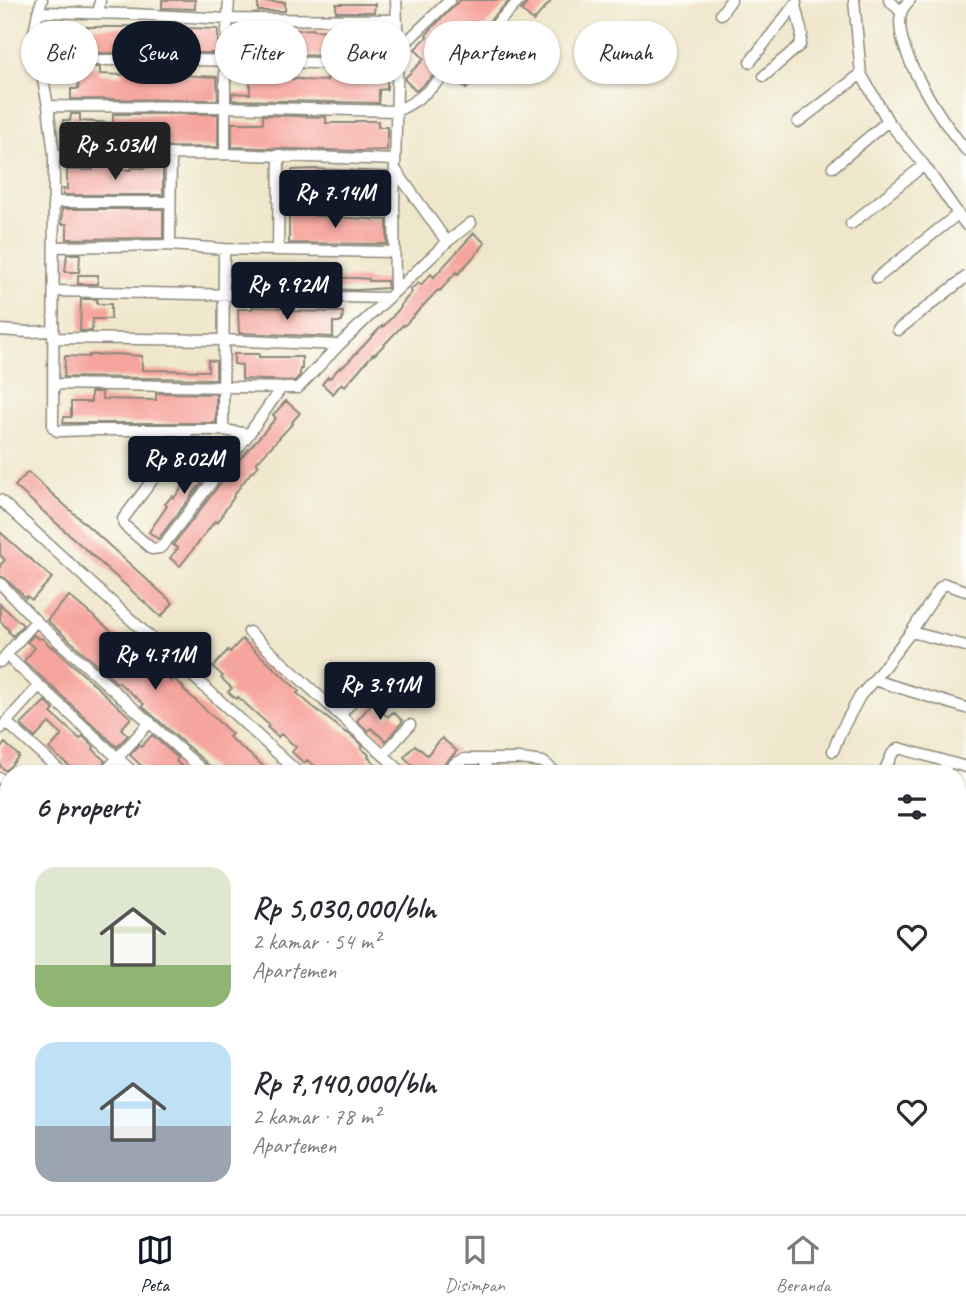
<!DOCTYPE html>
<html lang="id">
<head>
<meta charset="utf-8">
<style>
  :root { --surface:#fff; --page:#f2f2f3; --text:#2b2b33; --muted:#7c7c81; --line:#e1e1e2; --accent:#111827 }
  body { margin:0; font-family:Caveat,sans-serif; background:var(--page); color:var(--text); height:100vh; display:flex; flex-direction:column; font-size:26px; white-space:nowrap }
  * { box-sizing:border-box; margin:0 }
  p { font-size:23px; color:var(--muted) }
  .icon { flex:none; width:38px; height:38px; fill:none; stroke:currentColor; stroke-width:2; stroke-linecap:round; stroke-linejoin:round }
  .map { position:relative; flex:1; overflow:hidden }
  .side { position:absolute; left:0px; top:765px; width:966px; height:450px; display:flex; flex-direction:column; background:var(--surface); border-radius:28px 28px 0 0; box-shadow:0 2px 5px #0004 }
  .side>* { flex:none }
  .top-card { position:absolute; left:21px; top:21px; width:924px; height:63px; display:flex; gap:14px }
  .price { position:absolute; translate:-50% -60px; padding:0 16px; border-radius:7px; background:var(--accent); color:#fff; font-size:23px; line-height:46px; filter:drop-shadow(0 2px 4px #0008) }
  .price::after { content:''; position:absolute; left:50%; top:42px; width:21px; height:16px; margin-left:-10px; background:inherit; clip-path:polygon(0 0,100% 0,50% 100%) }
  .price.current { background:#222; color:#fff }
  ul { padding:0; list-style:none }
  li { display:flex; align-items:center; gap:21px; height:175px; padding:0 35px }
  li span { display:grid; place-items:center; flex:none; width:196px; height:140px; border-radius:21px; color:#555 }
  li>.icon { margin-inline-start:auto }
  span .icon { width:84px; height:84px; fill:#fffc; stroke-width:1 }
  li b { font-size:30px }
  h2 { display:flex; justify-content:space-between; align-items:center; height:84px; padding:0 35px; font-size:30px }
  .pill { padding:0 24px; border-radius:32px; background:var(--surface); box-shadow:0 2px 5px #0004; font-size:24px; line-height:63px }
  .pill.current { background:var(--accent); color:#fff }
  .tab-bar { display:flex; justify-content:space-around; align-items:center; height:98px; border-top:2px solid var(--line); background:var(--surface); font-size:19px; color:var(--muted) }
  .tab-bar a { display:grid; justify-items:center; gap:4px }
  .tab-bar .current { color:var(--accent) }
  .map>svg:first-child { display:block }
</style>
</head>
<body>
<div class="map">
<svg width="966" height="1214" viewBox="0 0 966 1214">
  <rect width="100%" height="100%" fill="#fdfcf7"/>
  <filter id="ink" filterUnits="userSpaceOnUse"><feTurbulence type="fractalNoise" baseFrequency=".0143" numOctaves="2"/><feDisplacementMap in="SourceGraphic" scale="14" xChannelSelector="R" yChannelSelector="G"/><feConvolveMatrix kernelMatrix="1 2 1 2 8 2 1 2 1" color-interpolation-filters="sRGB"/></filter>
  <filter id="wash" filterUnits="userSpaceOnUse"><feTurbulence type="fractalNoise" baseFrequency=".00686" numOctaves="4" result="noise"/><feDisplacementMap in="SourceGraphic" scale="28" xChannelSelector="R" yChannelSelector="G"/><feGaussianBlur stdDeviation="1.57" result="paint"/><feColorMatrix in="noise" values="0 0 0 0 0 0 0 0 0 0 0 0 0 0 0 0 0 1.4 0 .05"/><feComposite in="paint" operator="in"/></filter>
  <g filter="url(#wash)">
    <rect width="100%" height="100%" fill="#efe7cb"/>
    <g id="blocks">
      <path fill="#f6a59e" d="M 162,0 L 195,0 L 195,9 L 162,8 Z
        M 460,0 L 510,0 L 450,61 L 416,91 L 405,80 L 405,78 L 424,59 L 415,49 L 427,37 L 426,35 L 433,27 Z
        M 527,0 L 552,0 L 533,21 L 521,10 L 526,5 Z
        M 258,2 L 285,2 L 285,11 L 258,11 Z
        M 336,4 L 375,4 L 374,12 L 336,12 Z
        M 59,24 L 73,24 L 73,27 L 124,27 L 124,26 L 218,29 L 218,53 L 59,53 Z
        M 335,27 L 380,27 L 380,29 L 390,30 L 390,55 L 378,55 L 378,57 L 242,54 L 243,45 L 250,45 L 251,36 L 262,36 L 262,28 L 296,30 L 314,29 L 314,30 L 335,31 Z
        M 498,33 L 509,45 L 466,89 L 454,77 Z
        M 79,67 L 100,67 L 100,74 L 122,75 L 122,67 L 140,67 L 140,73 L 217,77 L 218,100 L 71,99 L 71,89 L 78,89 Z
        M 264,69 L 293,70 L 292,79 L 302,79 L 302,80 L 327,81 L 327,77 L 387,80 L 387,89 L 379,90 L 379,103 L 232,100 L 232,93 L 250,94 L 250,76 L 264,76 Z
        M 71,114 L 80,114 L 80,121 L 113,123 L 113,114 L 218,114 L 218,147 L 65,148 L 65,131 L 62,131 L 63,120 L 70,121 Z
        M 263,115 L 326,117 L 326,123 L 355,123 L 355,121 L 378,121 L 378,127 L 387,127 L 387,150 L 359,151 L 232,147 L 232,123 L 263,123 Z
        M 93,167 L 112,167 L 112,169 L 131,170 L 131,168 L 145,168 L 145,167 L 163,167 L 163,195 L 63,195 L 63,189 L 67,189 L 67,170 L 93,170 Z
        M 313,169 L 387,172 L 386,197 L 365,198 L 291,194 L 292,170 Z
        M 62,209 L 163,209 L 163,238 L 67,239 L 67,224 L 62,224 Z
        M 291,209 L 310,210 L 310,214 L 314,214 L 314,216 L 387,220 L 387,244 L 289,243 L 289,212 L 291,212 Z
        M 474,233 L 485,243 L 479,251 L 458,274 L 456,272 L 440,291 L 438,290 L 404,326 L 403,325 L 380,349 L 374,355 L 373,354 L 345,386 L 342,383 L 333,394 L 322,384 L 328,377 L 330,378 L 340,367 L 341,368 L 347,363 L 382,326 L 383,327 L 401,307 L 400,306 L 412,292 L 410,290 L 418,283 L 421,285 L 431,274 L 434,277 Z
        M 67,254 L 80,254 L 79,272 L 65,272 Z
        M 78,275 L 98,275 L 98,284 L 78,284 Z
        M 253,277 L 357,278 L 369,279 L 369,281 L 387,281 L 388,288 L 357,290 L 234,287 L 234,279 L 253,279 Z
        M 81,299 L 97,299 L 97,304 L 111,304 L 111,319 L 93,319 L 92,331 L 80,331 Z
        M 252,307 L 284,308 L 284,311 L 343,312 L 342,322 L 333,322 L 333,337 L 239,333 L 238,309 L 252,309 Z
        M 115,354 L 142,356 L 142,370 L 208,371 L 208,360 L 216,361 L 216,379 L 64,377 L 65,356 L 89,357 L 89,355 Z
        M 234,354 L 259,354 L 259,357 L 302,357 L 302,369 L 300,369 L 300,375 L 295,381 L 242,379 L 242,365 L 234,364 Z
        M 91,392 L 102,392 L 102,399 L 149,400 L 156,400 L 156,393 L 216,394 L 216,423 L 63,423 L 64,417 L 71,417 L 71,402 L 91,402 Z
        M 286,401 L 300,413 L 292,422 L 293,423 L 256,463 L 259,465 L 253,472 L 252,471 L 233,496 L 234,497 L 222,514 L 223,515 L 217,523 L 215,521 L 209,529 L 180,566 L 170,558 L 178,548 L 173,545 L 234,466 L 276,418 L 273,415 Z
        M 214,452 L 221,458 L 158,539 L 149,532 L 167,506 L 165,504 L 172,496 L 174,498 L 198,466 L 200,468 Z
        M 28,472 L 173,603 L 161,617 L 15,486 Z
        M 0,532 L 52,578 L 32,600 L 27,596 L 26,598 L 5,578 L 0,576 L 0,565 L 5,560 L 0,555 Z
        M 69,596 L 133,649 L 136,645 L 143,651 L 140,655 L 171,682 L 174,679 L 184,688 L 183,689 L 232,734 L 229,737 L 273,774 L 214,774 L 212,768 L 142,706 L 144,704 L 118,682 L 117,683 L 47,620 Z
        M 0,604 L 23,625 L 13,636 L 8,631 L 9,630 L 0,621 Z
        M 34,635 L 38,639 L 42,638 L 52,648 L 53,647 L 131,718 L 121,729 L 128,735 L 117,747 L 24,661 L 35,648 L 27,642 Z
        M 242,639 L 299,691 L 297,693 L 312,706 L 346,733 L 347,732 L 363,746 L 361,748 L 369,755 L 368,757 L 386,774 L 325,774 L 307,760 L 304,763 L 292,752 L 296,747 L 281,734 L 278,737 L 267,727 L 269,725 L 238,697 L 236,699 L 228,692 L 232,688 L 221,678 L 223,676 L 213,667 L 228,650 L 230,652 Z
        M 45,701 L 54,710 L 51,713 L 80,739 L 83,736 L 94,747 L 93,749 L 105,761 L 96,774 L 79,774 L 49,749 L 62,735 L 49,723 L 35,738 L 21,725 Z
        M 372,703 L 388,717 L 393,712 L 403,721 L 386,741 L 371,728 L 368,731 L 357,721 Z
        M 152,735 L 178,758 L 176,761 L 190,774 L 150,774 L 130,755 L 139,745 L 141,747 Z
        M 442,738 L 457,751 L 439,769 L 437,774 L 422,774 L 404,757 L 415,745 L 427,755 Z
        M 5,743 L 19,756 L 6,771 L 0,766 L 0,749 Z"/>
    </g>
  </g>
  <g filter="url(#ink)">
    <use href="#blocks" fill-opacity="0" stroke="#8d897b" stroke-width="2"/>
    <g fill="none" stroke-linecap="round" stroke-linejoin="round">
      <defs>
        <path id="minor" d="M 42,0 L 38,12 L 34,33 L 48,106 L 54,155 L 53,427 L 57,431 L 60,431 L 93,430 L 223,430 L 249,434
          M 854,0 L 861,74 L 888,121 L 924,165 L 966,225
          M 889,0 L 901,12
          M 910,0 C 906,4 902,8 901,14 C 893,50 943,123 966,150
          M 38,12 L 132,14 L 228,19 L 396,20
          M 99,12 L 100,0
          M 721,14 L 731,0
          M 398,50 L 450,0
          M 39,60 L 195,60 L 397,65
          M 750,62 L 796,3
          M 764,76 L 800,45 L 802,34 L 795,5
          M 48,106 L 225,107 L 396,111 C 416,103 429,90 445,75 C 471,51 495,25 520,0
          M 798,122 L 861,74
          M 225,154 L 225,61 L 229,0
          M 54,155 L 225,154 L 395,160
          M 833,167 L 888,121
          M 395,169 L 447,242
          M 278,201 L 365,205 L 394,205
          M 53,202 L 170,202
          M 851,224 L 924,165
          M 170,245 L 171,154
          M 54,247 L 170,245 L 224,249 L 394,252
          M 278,249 L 279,155
          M 877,278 L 958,214
          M 54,291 L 388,298
          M 395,291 L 394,205 L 398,50 L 396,0
          M 0,330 L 28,332 L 53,331
          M 898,330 L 966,277
          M 53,338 L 223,340 L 339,345
          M 53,384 L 298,388 L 339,345 L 447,242 L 471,223
          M 190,430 L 123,519 L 124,525 L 152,549 L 160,548 L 164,544 L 249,434 L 281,388
          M 223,430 L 224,249
          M 0,500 L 300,774
          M 0,583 L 36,621 L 207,774
          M 249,632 L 404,774
          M 911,632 L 966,646
          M 6,655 L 135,774
          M 0,662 L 36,621
          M 874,680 L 966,708
          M 340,715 L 363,690
          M 6,722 L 64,774
          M 0,729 L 39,686
          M 833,751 L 840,733 L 860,696 L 874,680 L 911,632 L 940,588 L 945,584 L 966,591
          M 383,755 L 410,725
          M 103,774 L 150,722
          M 445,774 L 455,763 L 465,759 L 520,759 L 543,762 L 558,774
          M 485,774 L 486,760
          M 883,774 L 892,754 L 899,748 L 966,767
          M 943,774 L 948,762
          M 0,778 L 9,786
          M 0,841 L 9,850
          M 957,873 L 966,853
          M 0,888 L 9,877
          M 0,909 L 9,917
          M 957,911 L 966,919
          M 0,955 L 9,955
          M 957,1000 L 966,985
          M 0,1139 L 9,1139
          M 194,1206 L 194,1214
          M 926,1206 L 933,1214
          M 460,1207 L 689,1210 L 786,1213 L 794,1211 L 800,1206
          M 45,1214 L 45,1206
          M 338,1214 L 338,1206
          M 405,1214 L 405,1206
          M 861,1214 L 868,1206"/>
      </defs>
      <use href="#minor" stroke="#8d897b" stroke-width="13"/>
      <use href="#minor" stroke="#fff" stroke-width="10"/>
    </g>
  </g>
</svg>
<b class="price current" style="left:115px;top:182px">Rp 5.03M</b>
<b class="price" style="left:335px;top:230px">Rp 7.14M</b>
<b class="price" style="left:287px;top:322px">Rp 9.92M</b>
<b class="price" style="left:184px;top:496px">Rp 8.02M</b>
<b class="price" style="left:155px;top:692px">Rp 4.71M</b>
<b class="price" style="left:380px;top:722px">Rp 3.91M</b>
<div class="top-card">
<a class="pill">Beli</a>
<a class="pill current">Sewa</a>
<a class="pill">Filter</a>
<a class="pill">Baru</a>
<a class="pill">Apartemen</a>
<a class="pill">Rumah</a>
</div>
<section class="side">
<h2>6 properti<svg class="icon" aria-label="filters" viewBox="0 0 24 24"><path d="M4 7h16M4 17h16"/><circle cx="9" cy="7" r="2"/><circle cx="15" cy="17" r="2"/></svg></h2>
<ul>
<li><span style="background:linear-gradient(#dfe7d0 70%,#8fb573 0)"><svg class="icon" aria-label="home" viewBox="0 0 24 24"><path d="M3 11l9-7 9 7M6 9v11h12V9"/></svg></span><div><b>Rp 5,030,000/bln</b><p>2 kamar · 54 m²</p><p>Apartemen</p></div><svg class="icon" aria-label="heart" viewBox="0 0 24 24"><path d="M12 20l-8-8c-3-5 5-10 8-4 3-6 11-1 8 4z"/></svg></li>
<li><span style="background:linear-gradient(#bfe0f5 60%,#9aa5b1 0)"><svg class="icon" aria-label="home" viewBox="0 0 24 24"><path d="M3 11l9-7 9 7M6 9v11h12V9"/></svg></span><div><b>Rp 7,140,000/bln</b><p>2 kamar · 78 m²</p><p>Apartemen</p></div><svg class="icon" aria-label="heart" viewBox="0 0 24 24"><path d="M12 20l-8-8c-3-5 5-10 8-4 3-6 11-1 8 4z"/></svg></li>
</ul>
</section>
</div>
<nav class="tab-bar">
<a class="current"><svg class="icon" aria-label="map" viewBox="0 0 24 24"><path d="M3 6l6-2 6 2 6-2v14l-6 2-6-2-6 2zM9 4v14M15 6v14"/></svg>Peta</a>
<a><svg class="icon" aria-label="saved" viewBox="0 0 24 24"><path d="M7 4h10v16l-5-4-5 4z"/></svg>Disimpan</a>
<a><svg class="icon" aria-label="home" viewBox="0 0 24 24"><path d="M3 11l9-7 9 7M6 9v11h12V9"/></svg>Beranda</a>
</nav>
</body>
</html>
